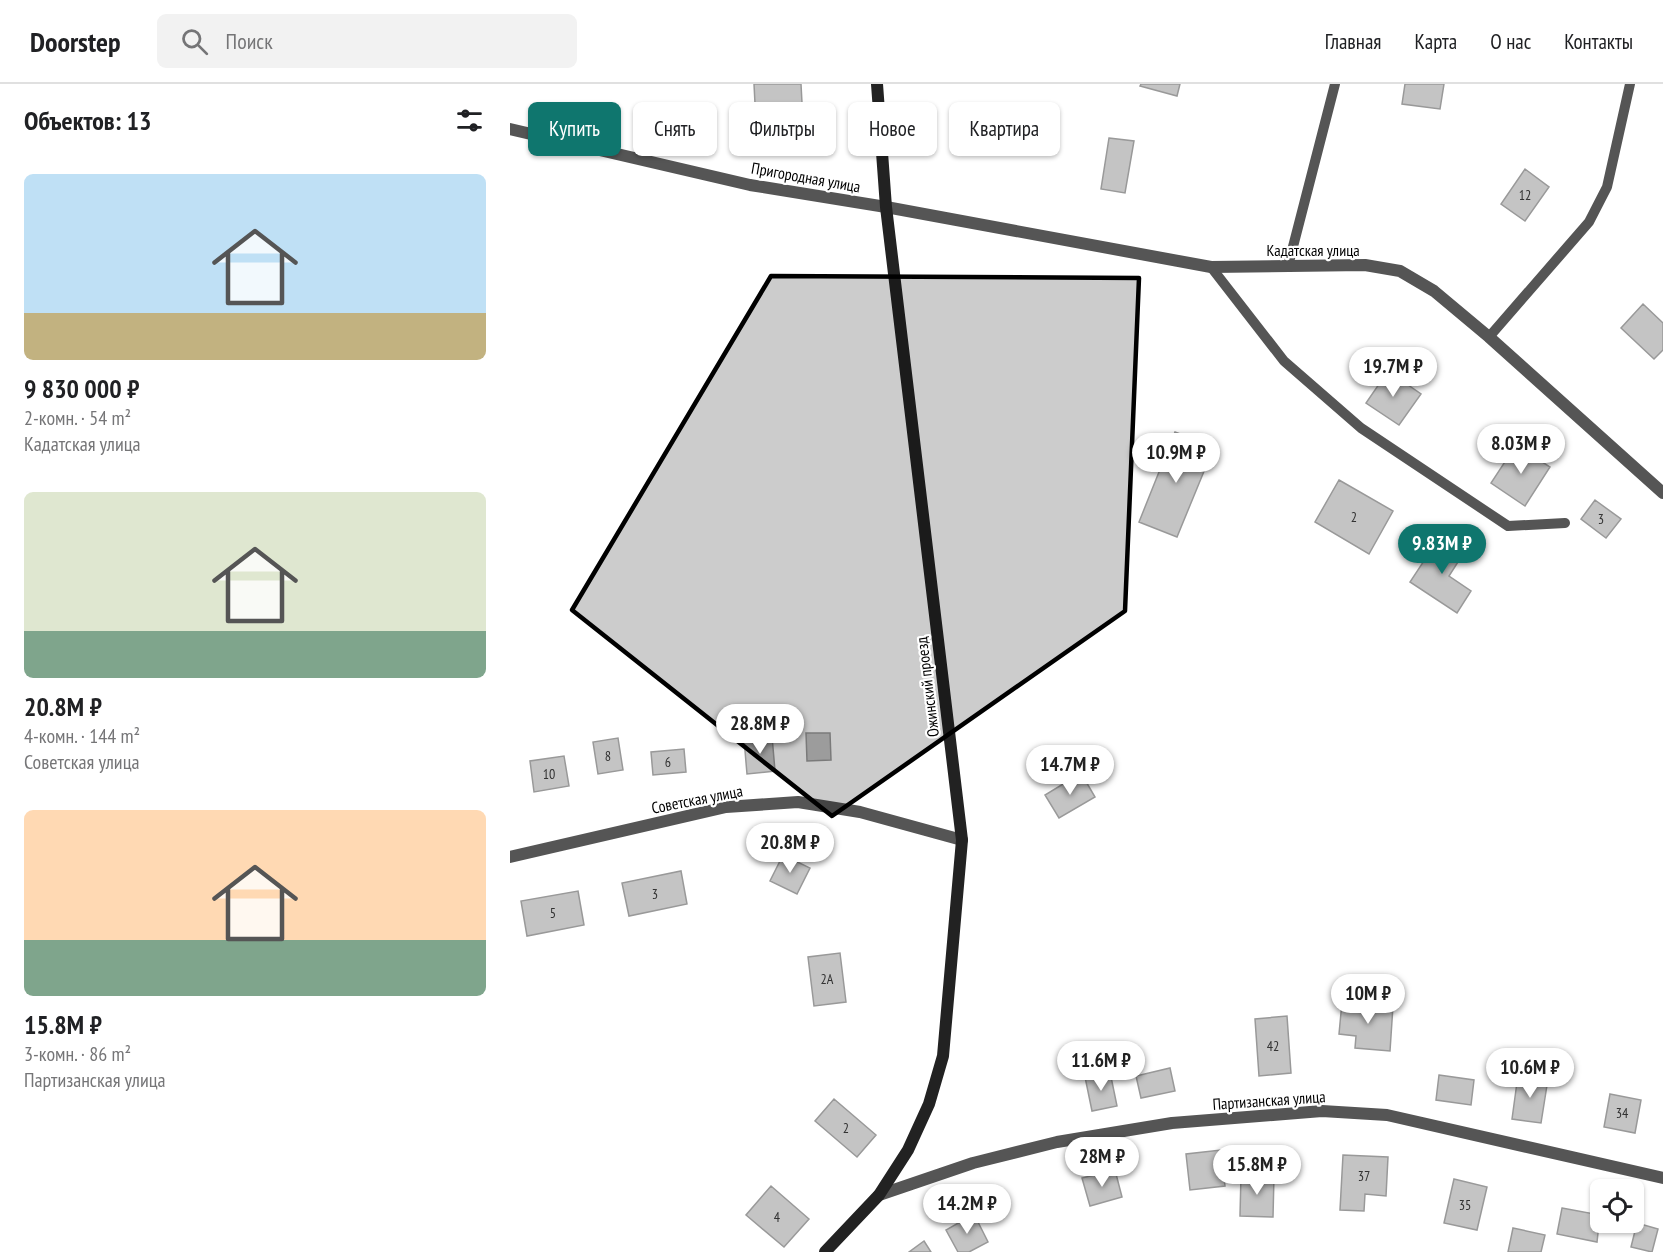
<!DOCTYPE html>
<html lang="ru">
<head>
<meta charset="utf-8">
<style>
  :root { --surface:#fff; --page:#f2f2f2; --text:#202124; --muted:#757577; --line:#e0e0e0; --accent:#0f766e }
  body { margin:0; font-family:"PT Sans Narrow",sans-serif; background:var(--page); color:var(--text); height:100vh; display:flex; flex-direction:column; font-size:22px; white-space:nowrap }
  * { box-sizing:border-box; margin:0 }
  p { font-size:20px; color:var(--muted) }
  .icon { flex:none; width:33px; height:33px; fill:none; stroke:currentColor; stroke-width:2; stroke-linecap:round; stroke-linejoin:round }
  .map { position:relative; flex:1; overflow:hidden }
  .sheet { display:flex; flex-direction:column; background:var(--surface); width:510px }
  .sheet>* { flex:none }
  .hud { position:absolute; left:18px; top:18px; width:570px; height:54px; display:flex; gap:12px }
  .tools { position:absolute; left:1080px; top:1095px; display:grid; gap:12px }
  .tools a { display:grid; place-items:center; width:54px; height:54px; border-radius:9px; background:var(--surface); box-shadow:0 2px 4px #0004; font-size:30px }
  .price { position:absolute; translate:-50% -51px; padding:0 14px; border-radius:21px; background:#fff; color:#222; font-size:20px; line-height:39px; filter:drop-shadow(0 2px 3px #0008) }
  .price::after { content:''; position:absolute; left:50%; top:36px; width:18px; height:14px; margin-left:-9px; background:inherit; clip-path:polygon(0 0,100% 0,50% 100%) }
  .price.on { background:var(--accent); color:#fff }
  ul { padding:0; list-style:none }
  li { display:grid; align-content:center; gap:12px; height:318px; padding:0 24px }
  li span { display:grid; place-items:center; height:186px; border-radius:9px; color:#555 }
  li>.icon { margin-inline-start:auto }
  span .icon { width:108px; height:108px; fill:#fffc; stroke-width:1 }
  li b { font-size:26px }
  h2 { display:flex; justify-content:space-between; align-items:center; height:72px; padding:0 24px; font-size:26px }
  .chip { padding:0 21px; border-radius:9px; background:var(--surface); box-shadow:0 2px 4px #0004; font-size:21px; line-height:54px }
  .chip.on { background:var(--accent); color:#fff }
  header { display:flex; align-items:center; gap:36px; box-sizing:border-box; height:84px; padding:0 30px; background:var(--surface); border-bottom:2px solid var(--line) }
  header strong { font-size:28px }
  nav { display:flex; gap:33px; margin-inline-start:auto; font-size:21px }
  .search { width:420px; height:54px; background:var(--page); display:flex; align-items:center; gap:15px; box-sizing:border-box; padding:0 21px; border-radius:9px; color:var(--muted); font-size:22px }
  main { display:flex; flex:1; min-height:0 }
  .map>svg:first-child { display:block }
</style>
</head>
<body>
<header>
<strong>Doorstep</strong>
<div class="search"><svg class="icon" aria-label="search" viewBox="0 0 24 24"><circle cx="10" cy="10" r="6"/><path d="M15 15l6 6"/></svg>Поиск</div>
<nav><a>Главная</a><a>Карта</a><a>О нас</a><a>Контакты</a></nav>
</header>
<main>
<section class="sheet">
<h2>Объектов: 13<svg class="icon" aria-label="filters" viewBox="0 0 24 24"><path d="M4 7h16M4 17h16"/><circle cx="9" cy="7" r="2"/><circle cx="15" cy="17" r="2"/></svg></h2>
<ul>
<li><span style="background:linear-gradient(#bfe0f5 75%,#c2b280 0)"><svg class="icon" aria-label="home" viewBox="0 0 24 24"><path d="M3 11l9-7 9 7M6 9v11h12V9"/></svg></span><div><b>9 830 000 ₽</b><p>2-комн. · 54 m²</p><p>Кадатская улица</p></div></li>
<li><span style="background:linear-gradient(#dfe7d0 75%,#7fa58c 0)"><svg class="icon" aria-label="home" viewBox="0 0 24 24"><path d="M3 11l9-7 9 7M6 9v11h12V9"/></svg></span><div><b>20.8M ₽</b><p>4-комн. · 144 m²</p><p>Советская улица</p></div></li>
<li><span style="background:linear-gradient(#ffd9b3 70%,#7fa58c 0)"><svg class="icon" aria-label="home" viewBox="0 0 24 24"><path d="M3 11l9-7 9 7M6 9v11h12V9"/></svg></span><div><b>15.8M ₽</b><p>3-комн. · 86 m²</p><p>Партизанская улица</p></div></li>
</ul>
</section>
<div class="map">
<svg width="1153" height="1168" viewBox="0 0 1153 1168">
  <rect width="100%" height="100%" fill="#fff"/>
  <path fill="#c4c4c4" stroke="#999" stroke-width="1.5" d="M 244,0 L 291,0 L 294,57 L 247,59 Z
    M 631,0 L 670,0 L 667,12 L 630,2 Z
    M 895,0 L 934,0 L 930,25 L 892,20 Z
    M 599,54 L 624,57 L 615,109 L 591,105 Z
    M 1015,85 L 1039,103 L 1015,137 L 991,120 Z
    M 1133,220 L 1153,239 L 1153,266 L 1144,275 L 1111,244 Z
    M 878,287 L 911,310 L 889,341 L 856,319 Z
    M 665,348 L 704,363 L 667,453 L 629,438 Z
    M 1006,361 L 1040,383 L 1015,422 L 981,399 Z
    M 829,396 L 883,427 L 859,470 L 805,438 Z
    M 1085,416 L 1111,435 L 1096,454 L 1071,435 Z
    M 931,451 L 955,467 L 939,492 L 961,507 L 947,529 L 900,498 Z
    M 296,649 L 320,649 L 321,676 L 297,677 Z
    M 262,652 L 265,687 L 237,690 L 234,655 Z
    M 108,654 L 113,686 L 88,690 L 83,658 Z
    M 174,665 L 176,688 L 143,691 L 141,668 Z
    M 54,672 L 59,702 L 24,708 L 20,677 Z
    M 571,689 L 585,713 L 549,734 L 535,711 Z
    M 273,771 L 300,784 L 287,810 L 260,797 Z
    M 171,787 L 177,820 L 119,832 L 112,799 Z
    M 68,807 L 74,841 L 17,852 L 11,817 Z
    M 330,869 L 336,918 L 304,922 L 298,873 Z
    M 832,918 L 883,922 L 880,967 L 845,964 L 846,952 L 829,950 Z
    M 777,932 L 781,989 L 749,992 L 745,935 Z
    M 660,984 L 665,1007 L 631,1014 L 626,992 Z
    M 600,988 L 607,1022 L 582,1027 L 575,993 Z
    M 929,991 L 964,996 L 961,1021 L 926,1016 Z
    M 1008,991 L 1038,995 L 1031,1039 L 1002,1035 Z
    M 1100,1010 L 1131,1016 L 1125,1049 L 1094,1043 Z
    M 324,1015 L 366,1051 L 347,1073 L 305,1037 Z
    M 711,1066 L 715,1102 L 680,1106 L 676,1070 Z
    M 833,1071 L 878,1073 L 876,1112 L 855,1110 L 854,1127 L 830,1126 Z
    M 605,1086 L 612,1113 L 580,1122 L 572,1094 Z
    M 731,1091 L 764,1092 L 763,1133 L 730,1132 Z
    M 944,1095 L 977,1103 L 967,1146 L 934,1139 Z
    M 261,1102 L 299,1135 L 274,1163 L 236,1131 Z
    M 1052,1124 L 1090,1131 L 1087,1158 L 1047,1150 Z
    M 464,1130 L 478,1158 L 459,1168 L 448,1168 L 436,1146 Z
    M 1127,1139 L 1148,1145 L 1142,1168 L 1121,1163 Z
    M 1003,1144 L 1035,1151 L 1031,1168 L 998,1168 Z
    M 414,1157 L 421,1168 L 399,1168 Z"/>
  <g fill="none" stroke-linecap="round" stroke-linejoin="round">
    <path stroke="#555" stroke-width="10" d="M 778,182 L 825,0
      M 701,183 L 774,277 L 851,344 L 998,442 L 1055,439
      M 979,253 L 1079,138 L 1097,103 L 1120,0"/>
    <path stroke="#555" stroke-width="12" d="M 0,45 L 240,101 L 376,123 L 701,183 L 855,181 L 890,187 L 924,207 L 979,253 L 1153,409
      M 0,773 L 216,723 L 288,718 L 350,728 L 452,756
      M 369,1111 L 463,1079 L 547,1058 L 662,1039 L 812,1027 L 877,1031 L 1153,1094"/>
    <path stroke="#222" stroke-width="12" d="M 315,1168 L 369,1111 L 398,1066 L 419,1020 L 433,972 L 452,756 L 376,123 L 367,0"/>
  </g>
  <path fill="#000" fill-opacity="0.2" stroke="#000" stroke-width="4.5" stroke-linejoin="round" d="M 261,192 L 629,194 L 615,527 L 322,732 L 62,526 Z"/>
  <g text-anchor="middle" stroke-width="4.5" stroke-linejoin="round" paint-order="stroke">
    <g font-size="14" fill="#313131">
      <text x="1015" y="116">12</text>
      <text x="844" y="438">2</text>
      <text x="1091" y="440">3</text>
      <text x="98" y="677">8</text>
      <text x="158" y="683">6</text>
      <text x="39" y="695">10</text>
      <text x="145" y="815">3</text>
      <text x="43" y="834">5</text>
      <text x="317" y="900">2А</text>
      <text x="763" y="967">42</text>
      <text x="1112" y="1034">34</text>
      <text x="336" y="1049">2</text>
      <text x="854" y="1097">37</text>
      <text x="955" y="1126">35</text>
      <text x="267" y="1138">4</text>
    </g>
    <g font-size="16" fill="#000" stroke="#fff">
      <text transform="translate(296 93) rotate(10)" y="6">Пригородная улица</text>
      <text x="803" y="172">Кадатская улица</text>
      <text transform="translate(417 603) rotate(-97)" y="6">Ожинский проезд</text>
      <text transform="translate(187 715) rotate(-11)" y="6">Советская улица</text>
      <text transform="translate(759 1016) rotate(-4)" y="6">Партизанская улица</text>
    </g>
  </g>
</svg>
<div class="tools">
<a><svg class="icon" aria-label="locate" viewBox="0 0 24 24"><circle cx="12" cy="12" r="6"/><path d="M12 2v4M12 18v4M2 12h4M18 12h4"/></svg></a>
</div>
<b class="price" style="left:883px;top:314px">19.7M ₽</b>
<b class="price" style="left:1011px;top:391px">8.03M ₽</b>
<b class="price" style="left:666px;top:400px">10.9M ₽</b>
<b class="price on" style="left:932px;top:491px">9.83M ₽</b>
<b class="price" style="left:250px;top:671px">28.8M ₽</b>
<b class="price" style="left:560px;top:712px">14.7M ₽</b>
<b class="price" style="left:280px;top:790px">20.8M ₽</b>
<b class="price" style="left:858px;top:941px">10M ₽</b>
<b class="price" style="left:591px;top:1008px">11.6M ₽</b>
<b class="price" style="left:1020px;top:1015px">10.6M ₽</b>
<b class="price" style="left:592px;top:1104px">28M ₽</b>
<b class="price" style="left:747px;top:1112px">15.8M ₽</b>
<b class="price" style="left:457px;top:1151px">14.2M ₽</b>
<div class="hud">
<a class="chip on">Купить</a>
<a class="chip">Снять</a>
<a class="chip">Фильтры</a>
<a class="chip">Новое</a>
<a class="chip">Квартира</a>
</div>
</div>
</main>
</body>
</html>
